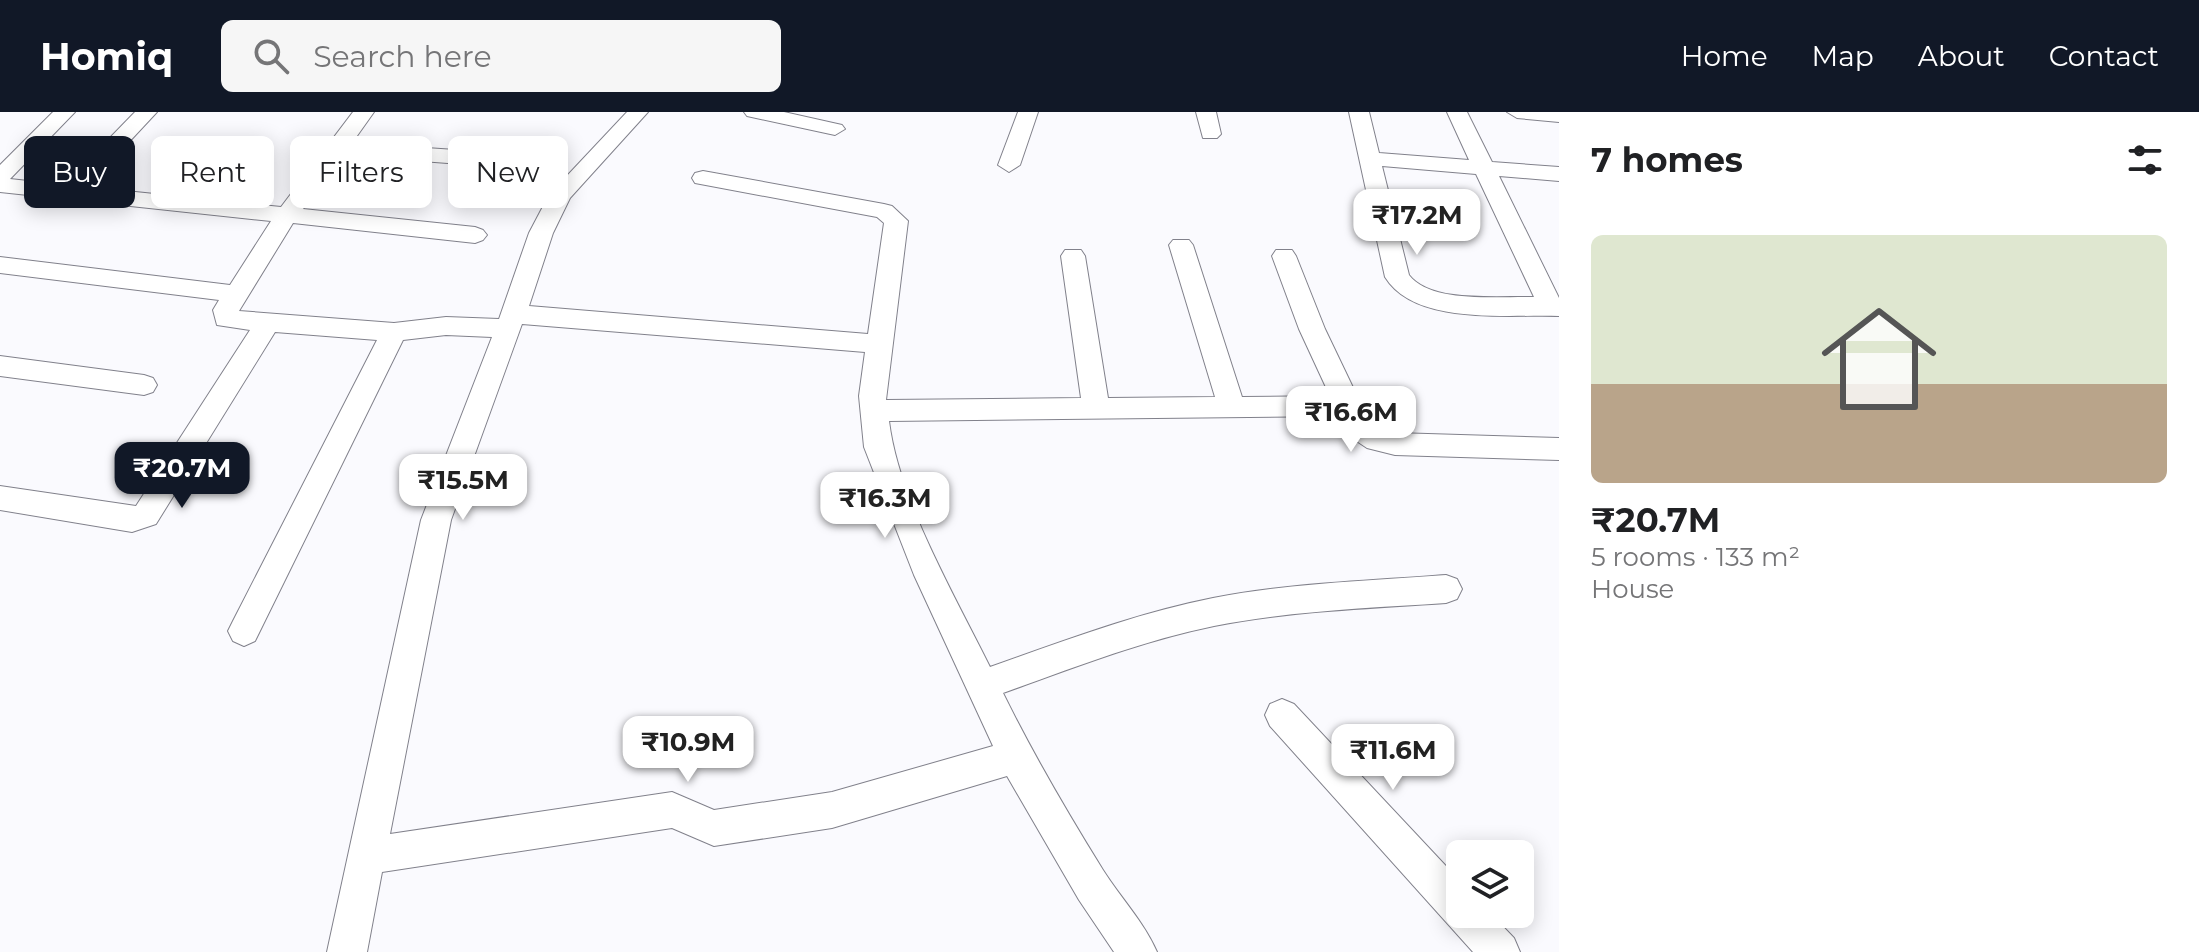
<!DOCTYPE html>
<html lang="en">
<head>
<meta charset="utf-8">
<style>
  :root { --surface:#fff; --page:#f6f6f6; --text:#202124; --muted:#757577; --line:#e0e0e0; --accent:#111827 }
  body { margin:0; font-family:Montserrat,sans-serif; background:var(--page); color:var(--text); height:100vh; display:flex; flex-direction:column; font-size:30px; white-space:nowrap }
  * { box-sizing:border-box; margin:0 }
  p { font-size:26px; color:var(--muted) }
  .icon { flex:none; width:44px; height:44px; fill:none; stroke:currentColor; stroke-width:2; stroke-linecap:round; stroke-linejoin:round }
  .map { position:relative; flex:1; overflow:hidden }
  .drawer { display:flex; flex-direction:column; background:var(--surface); width:640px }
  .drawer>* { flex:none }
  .top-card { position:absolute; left:24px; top:24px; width:760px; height:72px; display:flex; gap:16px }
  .fabs { position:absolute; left:1446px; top:728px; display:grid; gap:16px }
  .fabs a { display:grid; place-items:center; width:88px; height:88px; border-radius:12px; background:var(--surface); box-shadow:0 4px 20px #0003; font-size:40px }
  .price { position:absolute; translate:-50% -68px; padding:0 18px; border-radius:16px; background:#fff; color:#222; font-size:26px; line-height:52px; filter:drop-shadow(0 2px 4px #0008) }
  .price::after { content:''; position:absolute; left:50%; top:48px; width:24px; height:18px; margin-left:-12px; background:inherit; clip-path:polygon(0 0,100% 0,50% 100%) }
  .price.current { background:var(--accent); color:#fff }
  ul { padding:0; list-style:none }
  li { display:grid; align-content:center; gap:16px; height:424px; padding:0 32px }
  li+li { border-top:2px solid var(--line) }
  li span { display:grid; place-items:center; height:248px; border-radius:12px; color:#555 }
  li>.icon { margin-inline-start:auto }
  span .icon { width:144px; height:144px; fill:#fffc; stroke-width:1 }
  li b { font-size:34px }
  h2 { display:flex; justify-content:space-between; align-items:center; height:96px; padding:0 32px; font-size:34px }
  .chip { padding:0 28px; border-radius:12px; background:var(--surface); box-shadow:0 4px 20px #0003; font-size:28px; line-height:72px }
  .chip.current { background:var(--accent); color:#fff }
  header { display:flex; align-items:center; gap:48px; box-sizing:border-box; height:112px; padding:0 40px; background:var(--accent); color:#fff }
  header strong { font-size:38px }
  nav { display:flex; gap:44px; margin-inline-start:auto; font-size:28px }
  .search { width:560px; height:72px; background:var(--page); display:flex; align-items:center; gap:20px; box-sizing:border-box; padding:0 28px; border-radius:12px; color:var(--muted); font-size:30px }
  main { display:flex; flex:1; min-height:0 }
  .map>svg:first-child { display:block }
</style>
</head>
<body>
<header>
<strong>Homiq</strong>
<div class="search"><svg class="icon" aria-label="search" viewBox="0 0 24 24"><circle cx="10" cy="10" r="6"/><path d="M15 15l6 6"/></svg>Search here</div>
<nav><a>Home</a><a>Map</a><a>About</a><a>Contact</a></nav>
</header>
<main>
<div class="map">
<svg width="1559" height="840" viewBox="0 0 1559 840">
  <rect width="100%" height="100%" fill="#fafafe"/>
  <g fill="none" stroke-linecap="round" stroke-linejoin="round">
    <defs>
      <path id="minor" d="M 53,0 L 75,0 L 10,67 L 64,73 L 135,0 L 157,0 L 87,75 L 281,95 L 353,0 L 374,0 L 352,31 L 500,41 L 511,48 L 500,55 L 343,43 L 303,97 L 475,115 L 483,118 L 487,123 L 483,128 L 475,131 L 293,111 L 239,199 L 394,211 L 446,205 L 499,207 L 529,121 L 549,83 L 627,0 L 648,0 L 570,86 L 553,121 L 529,194 L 868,222 L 884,111 L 877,105 L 695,71 L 692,66 L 695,61 L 703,59 L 884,92 L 892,94 L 908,109 L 886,288 L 1081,286 L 1061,144 L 1065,138 L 1081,138 L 1085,144 L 1108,286 L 1215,285 L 1169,133 L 1173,128 L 1189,128 L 1193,133 L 1242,285 L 1330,284 L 1299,217 L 1272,144 L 1276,138 L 1292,138 L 1296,144 L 1325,217 L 1369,309 L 1384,319 L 1395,321 L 1559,326 L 1559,348 L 1395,343 L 1367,336 L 1349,324 L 1340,304 L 889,309 C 899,389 954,482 990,555 C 1064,529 1137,501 1213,486 C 1290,471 1368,469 1446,463 L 1457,467 L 1462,477 L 1457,487 L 1446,491 C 1369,496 1290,499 1214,514 C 1141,529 1073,556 1003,581 C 1033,642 1067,700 1103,758 C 1120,785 1144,810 1157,840 L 1114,840 L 1079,788 L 1007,664 L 832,716 L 714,734 L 672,716 L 382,760 L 367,840 L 327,840 L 421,408 L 492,225 L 446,223 L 403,228 L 255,529 L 244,534 L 233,529 L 228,519 L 233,509 L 377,228 L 275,220 L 156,412 L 132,420 L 0,398 L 0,374 L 136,394 L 250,218 L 217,213 L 213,198 L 219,188 L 0,161 L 0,145 L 230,173 L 271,109 L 0,80 L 0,53 ZM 522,212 L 865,240 L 859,284 L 864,335 L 914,463 L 993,634 L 832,680 L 714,698 L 672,680 L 390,722 L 451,408 Z
        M 744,0 L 784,0 L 842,13 L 845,17 L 835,23 L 747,4 Z
        M 1018,0 L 1038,0 L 1020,53 L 1009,60 L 998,53 Z
        M 1196,0 L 1216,0 L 1221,22 L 1217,26 L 1203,26 Z
        M 1349,0 L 1369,0 L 1379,41 L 1469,48 L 1447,0 L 1467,0 L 1492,50 L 1559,55 L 1559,69 L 1499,64 L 1559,186 L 1559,204 C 1508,202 1415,214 1385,165 ZM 1382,54 L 1476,62 L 1534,185 C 1500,184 1431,192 1409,163 Z
        M 1507,0 L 1559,0 L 1559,10 L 1517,6 Z
        M 0,244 L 144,263 L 153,266 L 157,273 L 153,280 L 144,283 L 0,264 Z
        M 1282,587 L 1294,592 L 1460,769 L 1460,802 L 1491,802 L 1514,826 L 1520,840 L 1473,840 L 1270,614 L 1265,603 L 1270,592 Z"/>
    </defs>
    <use href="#minor" stroke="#81818b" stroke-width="2"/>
    <use href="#minor" fill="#fff" fill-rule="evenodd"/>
  </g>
</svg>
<div class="fabs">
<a><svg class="icon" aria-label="layers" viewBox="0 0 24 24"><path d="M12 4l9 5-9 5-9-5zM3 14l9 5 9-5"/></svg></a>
</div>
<b class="price" style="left:1417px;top:145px">₹17.2M</b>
<b class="price" style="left:1351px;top:342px">₹16.6M</b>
<b class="price current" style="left:182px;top:398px">₹20.7M</b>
<b class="price" style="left:463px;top:410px">₹15.5M</b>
<b class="price" style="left:885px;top:428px">₹16.3M</b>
<b class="price" style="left:688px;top:672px">₹10.9M</b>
<b class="price" style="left:1393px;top:680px">₹11.6M</b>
<div class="top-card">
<a class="chip current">Buy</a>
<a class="chip">Rent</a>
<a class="chip">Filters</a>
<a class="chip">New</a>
</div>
</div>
<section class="drawer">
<h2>7 homes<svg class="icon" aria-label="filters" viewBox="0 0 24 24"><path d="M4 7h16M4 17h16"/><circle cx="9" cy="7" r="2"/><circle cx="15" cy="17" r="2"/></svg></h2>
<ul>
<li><span style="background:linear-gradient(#dfe7d0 60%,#b9a48a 0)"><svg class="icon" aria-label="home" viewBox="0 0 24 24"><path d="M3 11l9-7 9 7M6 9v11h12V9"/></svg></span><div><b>₹20.7M</b><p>5 rooms · 133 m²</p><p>House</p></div></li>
</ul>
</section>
</main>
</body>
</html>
